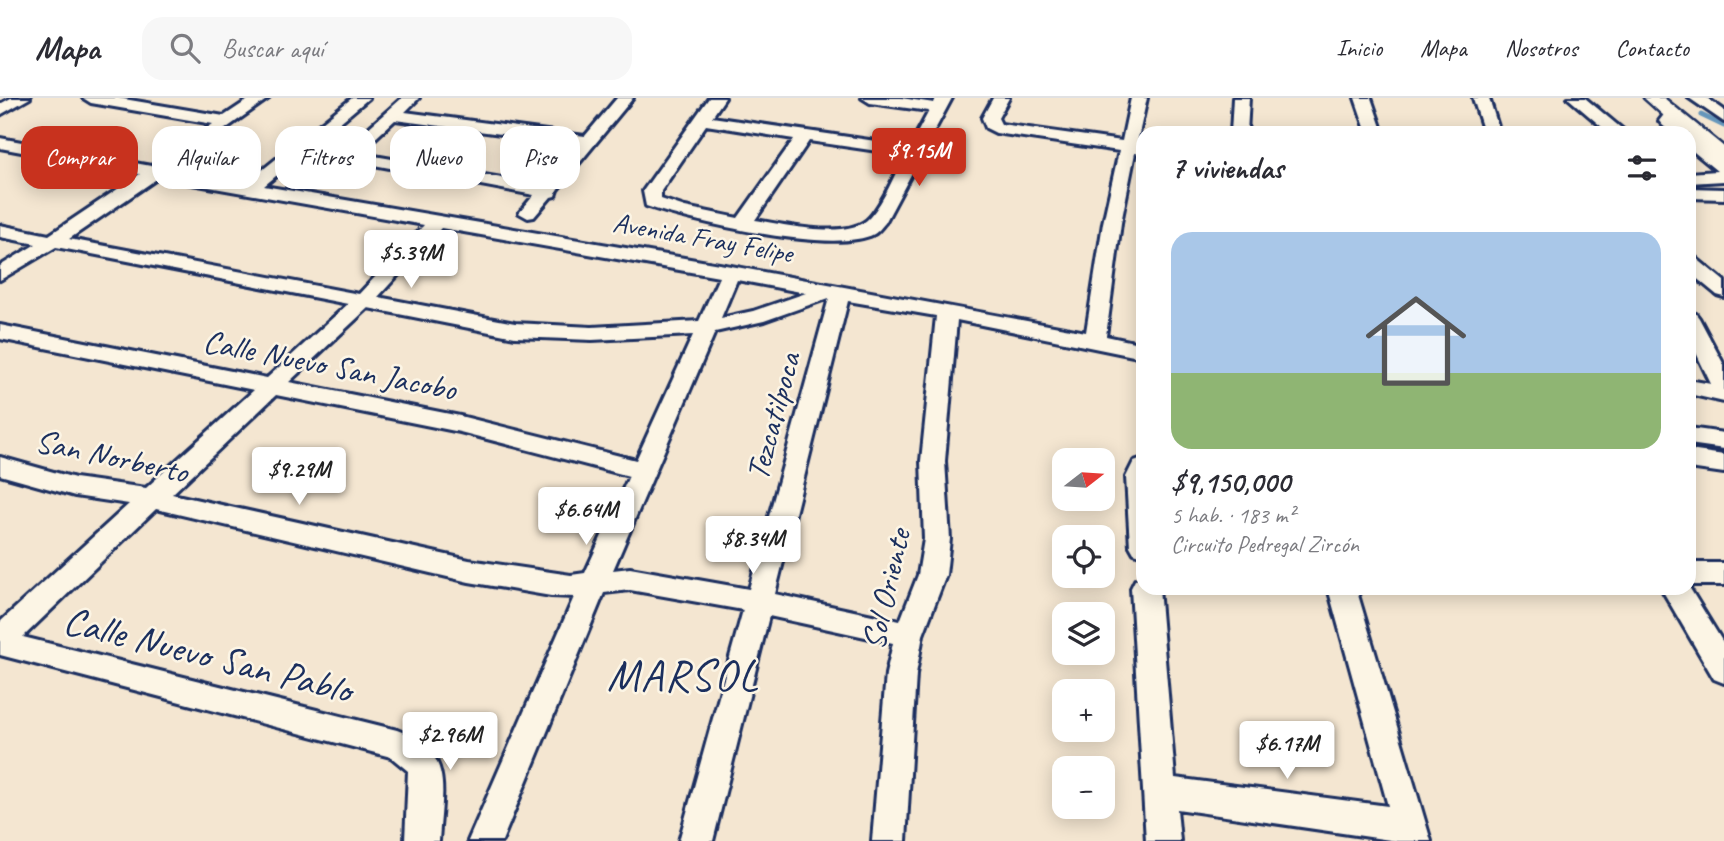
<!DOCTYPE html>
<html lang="es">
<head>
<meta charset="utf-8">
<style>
  :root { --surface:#fff; --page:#f7f7f7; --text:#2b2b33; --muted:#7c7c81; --line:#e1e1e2; --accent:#c8321e }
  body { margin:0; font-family:Caveat,sans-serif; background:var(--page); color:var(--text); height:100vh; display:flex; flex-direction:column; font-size:26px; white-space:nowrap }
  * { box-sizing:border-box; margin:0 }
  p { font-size:23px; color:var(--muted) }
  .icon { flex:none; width:38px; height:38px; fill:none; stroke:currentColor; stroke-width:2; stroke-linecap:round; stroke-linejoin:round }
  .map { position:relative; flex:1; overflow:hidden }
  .details { position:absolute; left:1136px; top:28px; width:560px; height:469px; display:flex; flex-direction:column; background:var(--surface); border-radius:21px; box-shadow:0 4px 18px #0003 }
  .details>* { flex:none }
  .banner { position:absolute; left:21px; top:28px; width:665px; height:63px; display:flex; gap:14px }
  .needle { width:46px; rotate:73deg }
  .tools { position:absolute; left:1052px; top:350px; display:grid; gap:14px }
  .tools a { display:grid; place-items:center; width:63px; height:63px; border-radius:14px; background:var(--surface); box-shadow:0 4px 18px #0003; font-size:35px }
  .price { position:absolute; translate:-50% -60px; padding:0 16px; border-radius:7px; background:#fff; color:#222; font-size:23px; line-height:46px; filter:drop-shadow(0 2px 4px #0008) }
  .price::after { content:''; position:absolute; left:50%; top:42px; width:21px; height:16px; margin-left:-10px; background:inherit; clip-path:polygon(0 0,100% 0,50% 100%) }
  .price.on { background:var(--accent); color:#fff }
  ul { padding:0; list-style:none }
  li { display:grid; align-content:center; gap:14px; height:371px; padding:0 35px }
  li+li { border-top:2px solid var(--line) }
  li span { display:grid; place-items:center; height:217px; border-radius:21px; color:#555 }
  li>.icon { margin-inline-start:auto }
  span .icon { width:126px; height:126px; fill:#fffc; stroke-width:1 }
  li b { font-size:30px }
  h2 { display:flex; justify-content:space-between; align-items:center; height:84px; padding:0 35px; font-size:30px }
  .tag { padding:0 24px; border-radius:21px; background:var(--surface); box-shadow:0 4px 18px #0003; font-size:24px; line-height:63px }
  .tag.on { background:var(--accent); color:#fff }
  header { display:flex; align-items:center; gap:42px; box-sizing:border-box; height:98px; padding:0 35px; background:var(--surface); border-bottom:2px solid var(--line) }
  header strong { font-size:33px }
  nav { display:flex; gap:38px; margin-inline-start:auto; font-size:24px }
  .search { width:490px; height:63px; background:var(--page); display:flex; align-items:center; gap:18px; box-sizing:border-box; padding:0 24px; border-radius:21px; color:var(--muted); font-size:26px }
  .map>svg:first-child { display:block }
</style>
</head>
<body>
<header>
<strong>Mapa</strong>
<div class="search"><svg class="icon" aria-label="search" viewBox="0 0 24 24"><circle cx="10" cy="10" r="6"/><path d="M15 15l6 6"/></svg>Buscar aquí</div>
<nav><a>Inicio</a><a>Mapa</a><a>Nosotros</a><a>Contacto</a></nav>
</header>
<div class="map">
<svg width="1724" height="743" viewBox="0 0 1724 743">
  <rect width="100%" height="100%" fill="#f4e6d1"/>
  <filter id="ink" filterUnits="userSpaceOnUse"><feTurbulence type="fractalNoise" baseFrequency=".0143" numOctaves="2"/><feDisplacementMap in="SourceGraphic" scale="14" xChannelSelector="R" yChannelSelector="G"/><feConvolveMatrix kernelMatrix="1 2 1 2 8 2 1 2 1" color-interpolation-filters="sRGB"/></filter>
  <g filter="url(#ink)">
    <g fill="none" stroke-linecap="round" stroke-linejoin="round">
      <path stroke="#6596bb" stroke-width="5" d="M 1701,17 L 1724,28"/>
      <defs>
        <path id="minor" d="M 11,0 L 30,0 L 0,17 L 0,6 Z
          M 83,0 L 118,0 L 224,18 L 251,0 L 269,0 L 169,71 L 246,85 L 352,0 L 369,0 L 264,88 L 731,168 L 1086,234 L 1103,125 L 1119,53 L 996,35 L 986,30 L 982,20 L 993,0 L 1009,0 L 998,20 L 1001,26 L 1122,43 L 1131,0 L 1147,0 L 1137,45 L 1143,46 L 1143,56 L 1135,55 L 1121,125 L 1106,238 L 1143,246 L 1143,260 L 957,222 L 945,363 L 950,441 L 946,477 L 923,537 L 916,576 L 906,743 L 872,743 L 886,576 L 893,545 L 769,518 L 713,743 L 679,743 L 743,512 L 630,492 L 604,495 L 502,743 L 468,743 L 574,499 L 551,498 L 469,484 L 156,411 L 23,539 L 397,632 C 455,654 442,692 439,743 L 405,743 L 408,673 L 391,659 L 0,557 L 0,524 L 129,406 L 75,398 L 0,377 L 0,359 L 75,380 L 146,390 L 254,292 L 0,241 L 0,227 L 267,280 L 348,206 L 56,149 L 0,182 L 0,168 L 36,146 L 0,139 L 0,127 L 49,137 L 140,76 L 0,50 L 0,40 L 151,68 L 213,26 L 91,5 ZM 158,80 L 424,127 L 359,196 L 69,141 ZM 441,130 L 719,179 L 699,223 L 592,229 L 515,225 L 378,199 ZM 737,182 L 806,195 L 753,213 L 721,220 ZM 829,200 L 749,491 L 630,470 L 613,472 L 715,234 L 764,223 ZM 848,203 L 936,218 L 921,363 L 924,441 L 918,477 L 900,523 L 775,496 ZM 368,210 L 515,239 L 592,242 L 693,237 L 636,362 L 460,318 L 289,284 ZM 276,297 L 460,334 L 629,378 L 585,475 L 571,477 L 469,462 L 172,396 Z
          M 402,0 L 419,0 L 405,14 L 585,38 L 617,0 L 633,0 L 557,92 L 555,98 L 551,99 L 534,119 L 528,120 L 519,115 L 534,97 L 347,62 L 345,58 L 356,41 ZM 395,22 L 577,46 L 542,87 L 363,56 L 368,47 Z
          M 709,0 L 725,0 L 712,19 L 910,48 L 929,13 L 870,5 L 862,0 L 901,0 L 934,5 L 936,0 L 952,0 L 885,125 C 882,128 878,134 874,136 C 834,157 689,123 646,108 L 643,93 ZM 706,27 L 794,41 L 738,120 L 685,109 L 661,101 L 661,93 ZM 809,43 L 905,57 C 894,77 885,102 870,119 C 850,143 783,126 755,122 Z
          M 1233,0 L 1249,0 L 1247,35 L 1231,35 Z
          M 1355,0 L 1371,0 L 1383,35 L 1367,35 Z
          M 1473,0 L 1489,0 L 1500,35 L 1484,35 Z
          M 1568,0 L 1585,0 L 1627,35 L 1609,35 Z
          M 1689,0 L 1707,0 L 1724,12 L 1724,24 Z
          M 1672,12 L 1678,14 L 1680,17 L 1676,22 L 1689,35 C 1676,34 1668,35 1659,23 L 1666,14 Z
          M 1689,37 L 1695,39 L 1724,62 L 1724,83 L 1689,85 L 1689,75 L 1717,73 L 1689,50 Z
          M 1689,90 L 1724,91 L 1724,101 L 1689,100 Z
          M 1689,158 L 1696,160 L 1724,183 L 1724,199 L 1717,197 L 1689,174 Z
          M 1689,214 L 1696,216 L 1699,220 L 1724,267 L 1724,304 L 1689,296 L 1689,282 L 1711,286 L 1689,240 Z
          M 1689,330 L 1724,335 L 1724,351 L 1689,346 Z
          M 1689,352 L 1724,357 L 1724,375 L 1689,370 Z
          M 1143,360 L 1143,458 L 1134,455 L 1130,448 L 1126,379 L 1134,363 Z
          M 1689,465 L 1724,465 L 1724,487 L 1689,487 Z
          M 1143,480 L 1143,490 L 1159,490 L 1175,680 L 1388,708 L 1328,490 L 1356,490 L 1431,743 L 1397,743 L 1177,711 L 1180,743 L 1146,743 L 1131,490 L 1135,482 Z
          M 1689,489 L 1724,546 L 1724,585 L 1714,581 L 1661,490 Z"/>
        <path id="major" d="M 1644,0 L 1664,0 L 1724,49 L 1724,65 L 1717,63 L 1689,40 L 1689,35 L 1683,35 Z"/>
      </defs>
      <use href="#minor" stroke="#1b2f5e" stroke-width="6"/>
      <use href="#major" stroke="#1b2f5e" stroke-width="5"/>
      <use href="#minor" fill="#fcf5e5" fill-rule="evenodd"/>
      <use href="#major" fill="#fcf5e5" fill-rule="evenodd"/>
    </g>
  </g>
  <g text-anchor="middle" stroke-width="5" stroke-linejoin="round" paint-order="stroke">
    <g font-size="28" fill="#1b2f5e" stroke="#fcf5e5">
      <text transform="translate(703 139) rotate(10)" y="10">Avenida Fray Felipe</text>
    </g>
    <g font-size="33" fill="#1b2f5e" stroke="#fcf5e5">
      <text transform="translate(330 266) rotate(11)" y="12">Calle Nuevo San Jacobo</text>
      <text transform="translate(772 318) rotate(-75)" y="12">Tezcatilpoca</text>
      <text transform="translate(112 357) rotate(12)" y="12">San Norberto</text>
      <text transform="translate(885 491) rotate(-77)" y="12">Sol Oriente</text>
    </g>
    <g font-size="40" fill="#1b2f5e" stroke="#fcf5e5">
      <text transform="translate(208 556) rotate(14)" y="14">Calle Nuevo San Pablo</text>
    </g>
    <g font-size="44" letter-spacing="2" fill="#1b2f5e" stroke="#fcf5e5">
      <text x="683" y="592">MARSOL</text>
    </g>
  </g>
</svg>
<div class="tools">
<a><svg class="needle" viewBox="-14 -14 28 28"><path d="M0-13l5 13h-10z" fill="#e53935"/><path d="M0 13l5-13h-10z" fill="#7c7c81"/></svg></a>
<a><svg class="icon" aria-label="locate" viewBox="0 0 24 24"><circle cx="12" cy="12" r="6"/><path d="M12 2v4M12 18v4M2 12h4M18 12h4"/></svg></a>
<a><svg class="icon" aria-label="layers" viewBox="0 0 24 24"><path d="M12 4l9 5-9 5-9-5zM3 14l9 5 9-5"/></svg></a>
<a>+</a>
<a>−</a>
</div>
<b class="price on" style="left:919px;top:90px">$9.15M</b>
<b class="price" style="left:411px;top:192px">$5.39M</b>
<b class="price" style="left:299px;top:409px">$9.29M</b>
<b class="price" style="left:586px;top:449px">$6.64M</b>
<b class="price" style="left:753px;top:478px">$8.34M</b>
<b class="price" style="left:450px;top:674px">$2.96M</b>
<b class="price" style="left:1287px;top:683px">$6.17M</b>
<div class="banner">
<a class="tag on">Comprar</a>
<a class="tag">Alquilar</a>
<a class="tag">Filtros</a>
<a class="tag">Nuevo</a>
<a class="tag">Piso</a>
</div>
<section class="details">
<h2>7 viviendas<svg class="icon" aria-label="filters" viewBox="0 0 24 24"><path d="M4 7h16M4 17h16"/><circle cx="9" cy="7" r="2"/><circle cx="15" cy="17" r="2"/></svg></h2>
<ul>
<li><span style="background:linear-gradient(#a9c7e8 65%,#8fb573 0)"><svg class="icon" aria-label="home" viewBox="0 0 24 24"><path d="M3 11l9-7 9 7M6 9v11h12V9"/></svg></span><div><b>$9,150,000</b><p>5 hab. · 183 m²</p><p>Circuito Pedregal Zircón</p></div></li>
</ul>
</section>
</div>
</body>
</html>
